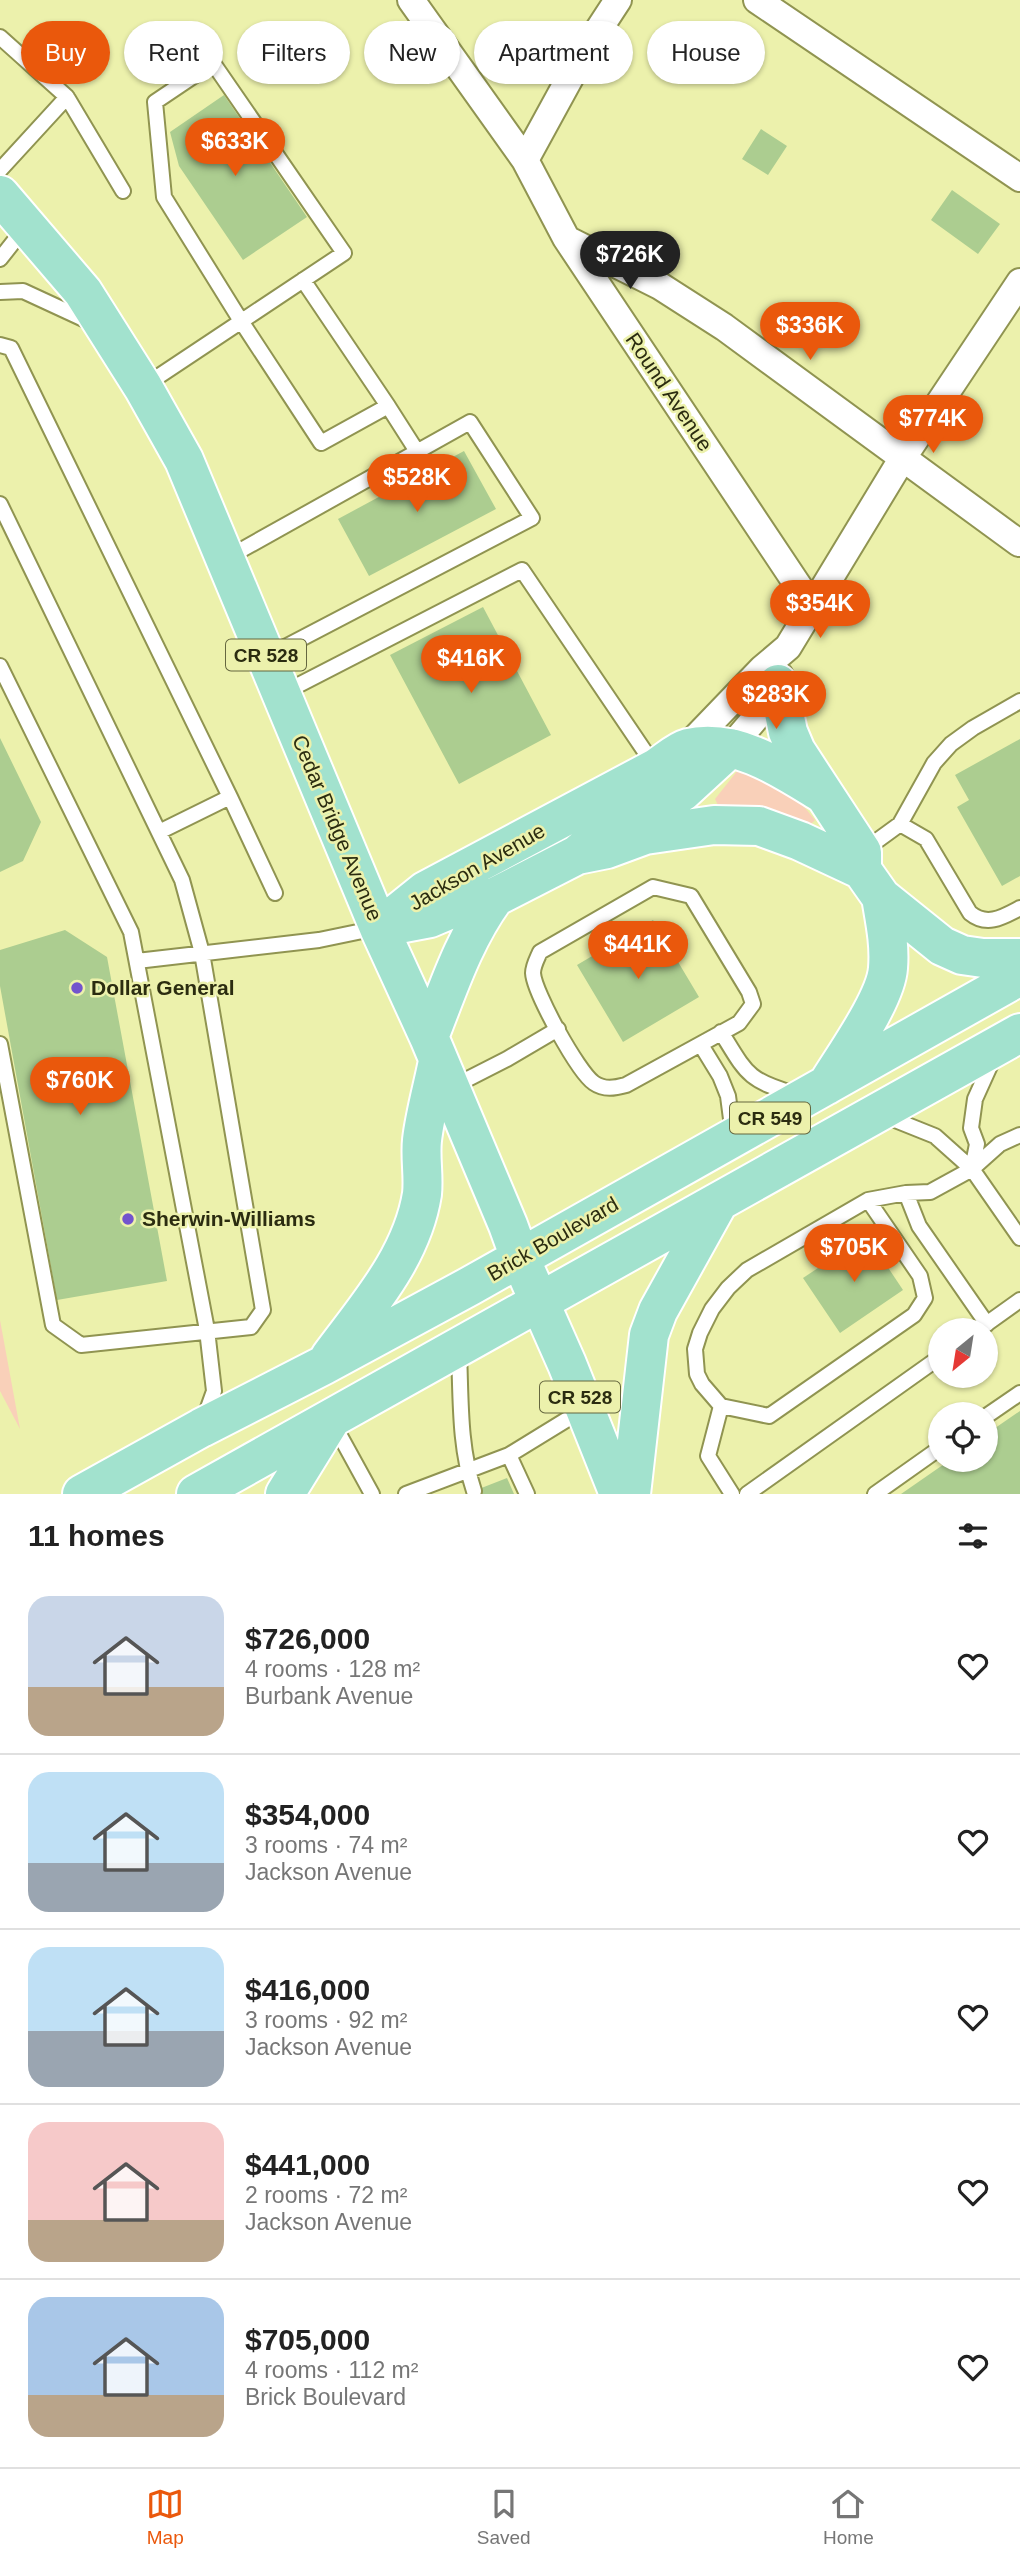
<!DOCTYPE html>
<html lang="en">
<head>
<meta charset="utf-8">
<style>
  :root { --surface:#fff; --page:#f6f6f6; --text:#222; --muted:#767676; --line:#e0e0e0; --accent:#ea580c }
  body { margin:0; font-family:Arial,sans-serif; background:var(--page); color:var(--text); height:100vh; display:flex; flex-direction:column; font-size:26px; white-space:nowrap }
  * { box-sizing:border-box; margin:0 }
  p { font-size:23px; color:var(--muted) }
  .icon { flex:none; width:38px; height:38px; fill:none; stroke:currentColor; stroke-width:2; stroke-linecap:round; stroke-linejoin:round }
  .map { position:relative; height:1494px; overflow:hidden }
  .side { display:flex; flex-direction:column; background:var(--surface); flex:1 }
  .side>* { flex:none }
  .hud { position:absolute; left:21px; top:21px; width:978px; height:63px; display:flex; gap:14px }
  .needle { width:46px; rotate:210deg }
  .buttons { position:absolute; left:928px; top:1318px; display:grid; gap:14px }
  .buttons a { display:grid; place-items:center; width:70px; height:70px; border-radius:50%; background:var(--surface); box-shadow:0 2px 5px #0004; font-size:35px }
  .price { position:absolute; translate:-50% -60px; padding:0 16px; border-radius:24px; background:var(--accent); color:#fff; font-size:23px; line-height:46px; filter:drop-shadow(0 2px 4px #0008) }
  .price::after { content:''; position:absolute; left:50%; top:42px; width:21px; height:16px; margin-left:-10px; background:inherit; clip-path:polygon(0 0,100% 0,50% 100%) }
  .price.active { background:#222; color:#fff }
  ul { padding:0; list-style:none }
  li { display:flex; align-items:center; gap:21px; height:175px; padding:0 28px }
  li+li { border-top:2px solid var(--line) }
  li span { display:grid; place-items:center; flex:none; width:196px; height:140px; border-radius:21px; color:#555 }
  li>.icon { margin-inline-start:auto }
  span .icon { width:84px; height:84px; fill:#fffc; stroke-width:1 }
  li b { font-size:30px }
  h2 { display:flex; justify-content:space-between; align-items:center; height:84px; padding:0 28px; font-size:30px }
  .pill { padding:0 24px; border-radius:32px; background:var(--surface); box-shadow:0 2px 5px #0004; font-size:24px; line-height:63px }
  .pill.active { background:var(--accent); color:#fff }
  .tab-bar { display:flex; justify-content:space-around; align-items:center; height:98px; border-top:2px solid var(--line); background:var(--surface); font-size:19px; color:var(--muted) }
  .tab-bar a { display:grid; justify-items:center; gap:4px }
  .tab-bar .active { color:var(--accent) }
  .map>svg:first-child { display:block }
</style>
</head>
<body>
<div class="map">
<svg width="1020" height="1494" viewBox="0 0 1020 1494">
  <rect width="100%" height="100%" fill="#ecf1ac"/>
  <path fill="#f9d0b9" d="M 743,767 L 796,797 L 815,820 L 810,825 L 773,811 L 718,805 L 715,799 L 738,770 Z
    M 0,1320 L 20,1429 L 0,1391 Z"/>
  <path fill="#accd90" d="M 224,95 L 307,217 L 243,260 L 179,166 L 170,132 Z
    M 761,129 L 787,146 L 768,175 L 742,159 Z
    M 952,190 L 1000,224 L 978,254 L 931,220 Z
    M 464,451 L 496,509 L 369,576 L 338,519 Z
    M 483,607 L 551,735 L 459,784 L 390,655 Z
    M 0,738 L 41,822 L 23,861 L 0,872 Z
    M 1020,739 L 1020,876 L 1002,886 L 957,807 L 969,800 L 955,775 Z
    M 653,920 L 699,997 L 623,1042 L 577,965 Z
    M 65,930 L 107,957 L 167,1281 L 57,1300 L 0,986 L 0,950 Z
    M 866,1236 L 875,1250 L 880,1246 L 889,1260 L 885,1263 L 903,1290 L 840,1333 L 803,1278 Z
    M 1020,1411 L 1020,1494 L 901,1494 L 950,1460 L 985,1460 L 985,1435 Z
    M 507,1478 L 514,1494 L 466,1494 Z"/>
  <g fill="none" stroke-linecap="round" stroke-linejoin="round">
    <defs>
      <path id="lane" d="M 0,37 L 67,97 L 0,170
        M 67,97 L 123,191
        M 0,259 L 26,226
        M 0,292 L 23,291 L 90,322
        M 0,345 L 11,348 L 230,797 L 275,893
        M 144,386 C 211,342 277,297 344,253 L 213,63 L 155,102 L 164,197 L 241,321 L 321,443 L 388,406 L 303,280
        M 388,406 L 418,453
        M 0,504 L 182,880 L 202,953 L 263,1310 L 251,1327 L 81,1345 L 53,1325 L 0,1044
        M 227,558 L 470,422 L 532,518 L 268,656
        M 0,666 L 131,932 L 207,1330 L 214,1391 L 204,1419
        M 283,693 L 522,570 L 656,768
        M 900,824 L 926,839 L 970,913 C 987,927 1003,917 1020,908
        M 159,832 L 230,797
        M 863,851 L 900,824 L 934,763 L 951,744 L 973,728 L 1020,701
        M 653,887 L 691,896 L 749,992 L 753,1004 L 739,1023 L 626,1085 C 615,1088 604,1090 594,1083 C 578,1072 534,992 533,973 C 533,966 537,959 540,952 Z
        M 137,961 L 319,940 L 377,928
        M 721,1032 C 747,1074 747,1080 795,1094
        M 701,1045 L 720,1076 L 728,1096 L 733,1134
        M 452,1087 L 507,1059 L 558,1029
        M 885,1116 L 935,1136 L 972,1169 L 1020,1238
        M 972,1169 L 977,1144 L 971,1128 L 975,1099 L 994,1057
        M 906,1193 L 919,1226 L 987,1324
        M 868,1200 L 920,1276 L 925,1298 L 914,1315 L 769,1416 L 721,1406 L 702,1384 L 697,1374 L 695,1349 L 700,1333 L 712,1309 L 728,1288 L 747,1270 L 868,1200 L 906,1193 L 930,1192 L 972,1169 L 1000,1144 L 1020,1135
        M 978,1330 L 1020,1300
        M 459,1352 C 461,1399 459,1446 474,1491
        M 721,1406 L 708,1456 L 732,1494
        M 985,1417 L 1020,1393
        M 333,1423 L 372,1494
        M 509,1455 L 527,1494
        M 406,1494 L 509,1455 L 584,1409
        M 747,1494 L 940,1357
        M 875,1494 L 940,1448"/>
      <path id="street" d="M 411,0 L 525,160 L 566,238 L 813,608
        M 757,0 L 1020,178
        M 525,160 L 584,52 L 618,0
        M 568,240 L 660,286 L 724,327 L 1019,543
        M 730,748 L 765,707 L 780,676
        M 685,749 L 762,669 L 788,647 L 902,459 L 1020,282"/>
      <path id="primary" d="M 0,195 L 83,292 L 143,387 L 184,460 L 379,928 L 429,1037 L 508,1225 L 520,1258 L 567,1364 L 619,1494
        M 778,684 L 788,732 L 796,751 L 862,852 L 862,870
        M 577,855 L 607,849 L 645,835 L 714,825 L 759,826 L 800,841 L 862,870 L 881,897 L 942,946 L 962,955 L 983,958 L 1020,958
        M 388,926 L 430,918 L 470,901 L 495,897 L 577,855 L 601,834 L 682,792 L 730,748
        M 379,928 L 425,891 L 656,768 C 666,762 677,751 688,748 C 737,737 784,770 823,794
        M 429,1037 C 448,989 464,939 495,897
        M 827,1085 C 844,1057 886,999 888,968 C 890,944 885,921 881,897
        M 330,1357 C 367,1307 412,1257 422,1194 C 424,1176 420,1158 422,1140 C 425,1114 433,1087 438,1061
        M 82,1494 L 201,1428 L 324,1365 L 470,1286 L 1020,976
        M 196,1494 L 1020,1033
        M 285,1494 L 330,1421
        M 631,1494 L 649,1335 L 658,1311 L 718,1203"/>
    </defs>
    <use href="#lane" stroke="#909451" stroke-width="18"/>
    <use href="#street" stroke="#909451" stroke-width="30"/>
    <use href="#primary" stroke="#fff" stroke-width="42"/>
    <use href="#lane" stroke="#fff" stroke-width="14"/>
    <use href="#street" stroke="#fff" stroke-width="26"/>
    <use href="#primary" stroke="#a2e2ce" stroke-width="38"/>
  </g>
  <g fill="#7354cd" stroke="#ecf1ac" stroke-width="2.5">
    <circle cx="77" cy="988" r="7"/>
    <circle cx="128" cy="1219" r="7"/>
  </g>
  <g text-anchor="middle" stroke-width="5" stroke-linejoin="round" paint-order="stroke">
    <g fill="#ecf1ac" stroke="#65673f" stroke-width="2">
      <rect x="226" y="639.5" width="80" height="31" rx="5"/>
      <rect x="730" y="1102.5" width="80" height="31" rx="5"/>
      <rect x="540" y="1381.5" width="80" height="31" rx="5"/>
    </g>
    <g font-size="19" font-weight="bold" fill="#2b2c10">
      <text x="266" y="662">CR 528</text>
      <text x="770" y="1125">CR 549</text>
      <text x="580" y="1404">CR 528</text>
    </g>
    <g font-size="21" fill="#2b2c10" stroke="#ecf1ac">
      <text transform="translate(669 392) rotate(56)" y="7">Round Avenue</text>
      <text transform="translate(337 828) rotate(67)" y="7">Cedar Bridge Avenue</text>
      <text transform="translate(477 867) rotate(-30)" y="7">Jackson Avenue</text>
      <text transform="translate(553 1239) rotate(-30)" y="7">Brick Boulevard</text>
    </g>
    <g font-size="21" font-weight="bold" fill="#2b2c10" stroke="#ecf1ac" text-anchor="start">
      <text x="91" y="995">Dollar General</text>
      <text x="142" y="1226">Sherwin-Williams</text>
    </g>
  </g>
</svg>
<div class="buttons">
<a><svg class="needle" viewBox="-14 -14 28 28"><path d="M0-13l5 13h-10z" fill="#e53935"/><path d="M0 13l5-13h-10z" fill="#767676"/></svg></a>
<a><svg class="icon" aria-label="locate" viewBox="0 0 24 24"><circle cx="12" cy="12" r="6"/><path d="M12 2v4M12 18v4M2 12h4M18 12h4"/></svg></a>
</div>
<b class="price" style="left:235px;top:178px">$633K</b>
<b class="price active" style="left:630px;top:291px">$726K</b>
<b class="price" style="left:810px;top:362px">$336K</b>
<b class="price" style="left:933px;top:455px">$774K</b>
<b class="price" style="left:417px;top:514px">$528K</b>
<b class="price" style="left:820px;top:640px">$354K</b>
<b class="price" style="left:471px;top:695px">$416K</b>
<b class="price" style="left:776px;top:731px">$283K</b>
<b class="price" style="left:638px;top:981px">$441K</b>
<b class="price" style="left:80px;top:1117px">$760K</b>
<b class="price" style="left:854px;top:1284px">$705K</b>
<div class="hud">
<a class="pill active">Buy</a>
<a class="pill">Rent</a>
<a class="pill">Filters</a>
<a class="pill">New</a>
<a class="pill">Apartment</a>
<a class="pill">House</a>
</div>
</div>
<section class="side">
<h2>11 homes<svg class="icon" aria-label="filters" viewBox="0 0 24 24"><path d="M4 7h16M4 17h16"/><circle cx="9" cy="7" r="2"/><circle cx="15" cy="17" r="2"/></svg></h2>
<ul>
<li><span style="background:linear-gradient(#c9d6e8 65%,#b9a48a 0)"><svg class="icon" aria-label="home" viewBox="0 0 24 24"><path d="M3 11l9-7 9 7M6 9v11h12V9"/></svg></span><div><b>$726,000</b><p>4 rooms · 128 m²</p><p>Burbank Avenue</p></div><svg class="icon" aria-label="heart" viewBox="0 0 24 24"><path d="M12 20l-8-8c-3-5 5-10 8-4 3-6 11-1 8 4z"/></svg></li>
<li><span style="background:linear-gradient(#bfe0f5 65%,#9aa5b1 0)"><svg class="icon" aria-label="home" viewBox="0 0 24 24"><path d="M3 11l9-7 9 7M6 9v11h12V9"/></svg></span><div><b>$354,000</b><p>3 rooms · 74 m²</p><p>Jackson Avenue</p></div><svg class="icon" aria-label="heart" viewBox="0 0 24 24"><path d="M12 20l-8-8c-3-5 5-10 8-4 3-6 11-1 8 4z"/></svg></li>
<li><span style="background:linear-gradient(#bfe0f5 60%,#9aa5b1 0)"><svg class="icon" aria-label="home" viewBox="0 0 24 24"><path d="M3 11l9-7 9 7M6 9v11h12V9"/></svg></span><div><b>$416,000</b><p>3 rooms · 92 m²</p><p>Jackson Avenue</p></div><svg class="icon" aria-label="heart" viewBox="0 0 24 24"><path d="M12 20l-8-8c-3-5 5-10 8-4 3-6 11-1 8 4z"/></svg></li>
<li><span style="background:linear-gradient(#f6c9c9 70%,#b9a48a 0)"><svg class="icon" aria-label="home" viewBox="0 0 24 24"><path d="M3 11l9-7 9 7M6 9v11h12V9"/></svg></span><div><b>$441,000</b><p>2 rooms · 72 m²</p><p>Jackson Avenue</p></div><svg class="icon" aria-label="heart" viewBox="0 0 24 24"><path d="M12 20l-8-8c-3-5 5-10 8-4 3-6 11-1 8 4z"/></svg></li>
<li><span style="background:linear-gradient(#a9c7e8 70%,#b9a48a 0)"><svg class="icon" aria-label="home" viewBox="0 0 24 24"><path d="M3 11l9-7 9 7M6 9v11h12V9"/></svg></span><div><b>$705,000</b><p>4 rooms · 112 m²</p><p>Brick Boulevard</p></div><svg class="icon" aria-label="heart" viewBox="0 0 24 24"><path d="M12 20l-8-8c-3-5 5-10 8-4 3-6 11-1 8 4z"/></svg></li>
</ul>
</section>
<nav class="tab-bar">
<a class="active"><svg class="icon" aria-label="map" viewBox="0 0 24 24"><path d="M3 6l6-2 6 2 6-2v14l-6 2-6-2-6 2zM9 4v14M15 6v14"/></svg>Map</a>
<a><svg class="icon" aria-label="saved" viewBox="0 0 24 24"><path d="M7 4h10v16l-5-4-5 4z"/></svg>Saved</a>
<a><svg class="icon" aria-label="home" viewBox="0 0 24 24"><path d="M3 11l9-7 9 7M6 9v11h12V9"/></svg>Home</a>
</nav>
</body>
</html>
